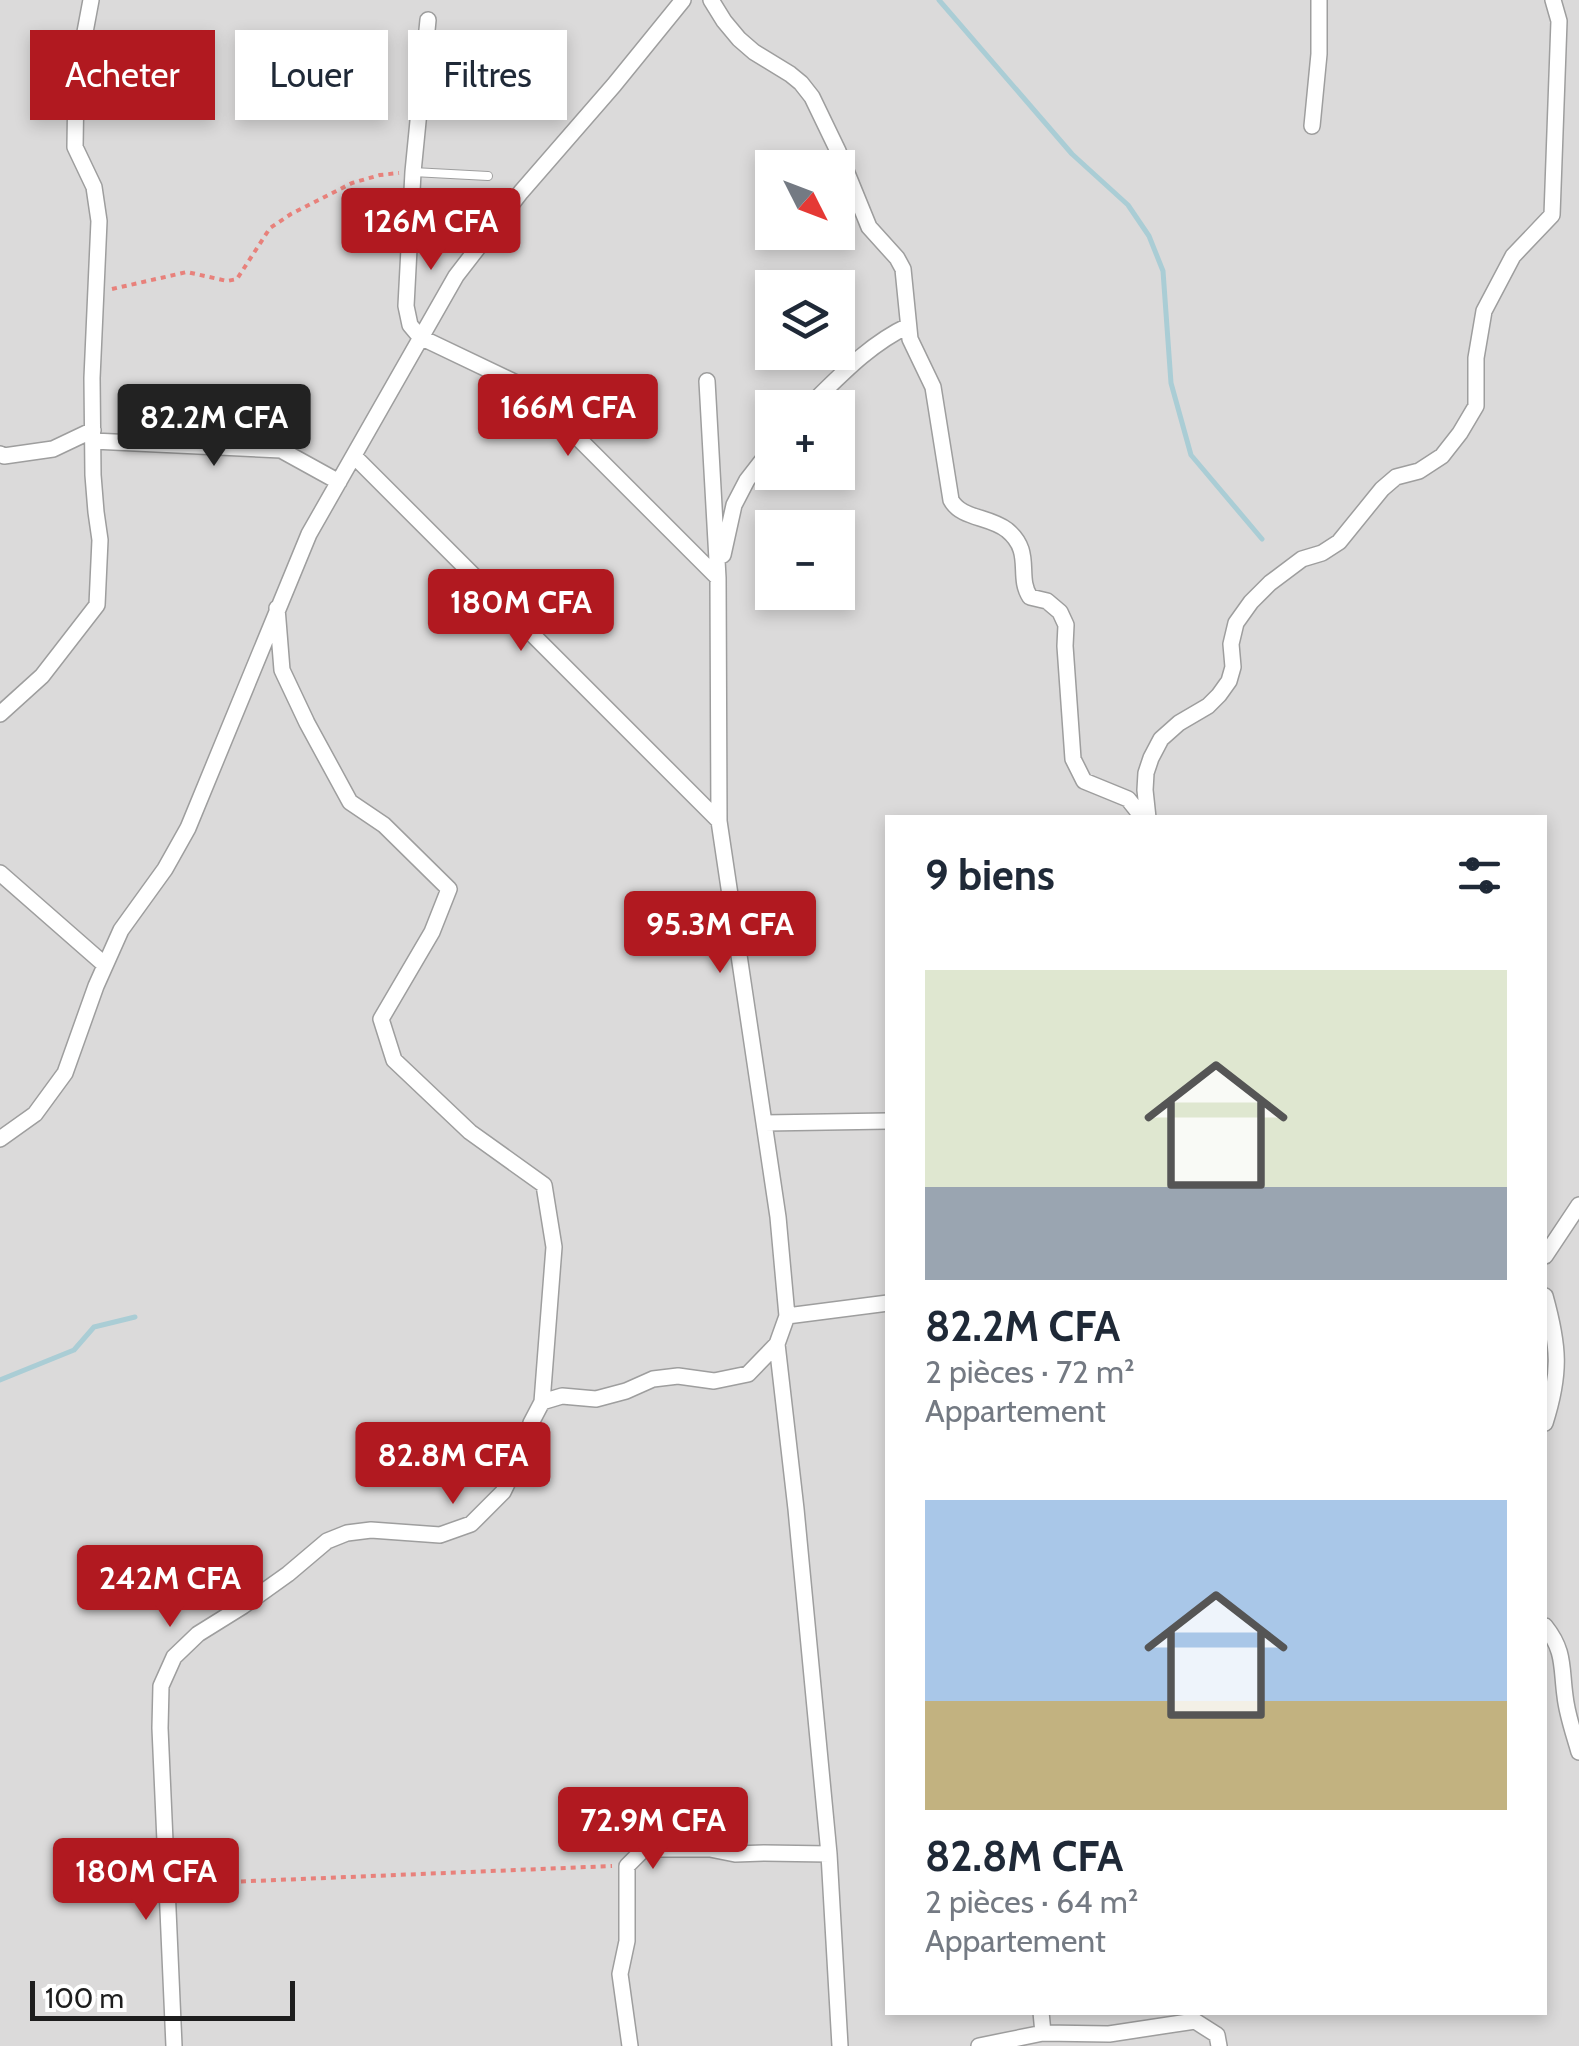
<!DOCTYPE html>
<html lang="fr">
<head>
<meta charset="utf-8">
<style>
  :root { --surface:#fff; --page:#f6f6f7; --text:#1f2937; --muted:#747a83; --accent:#b11920 }
  body { margin:0; font-family:Cabin,sans-serif; background:var(--page); color:var(--text); height:100vh; display:flex; flex-direction:column; font-size:38px; white-space:nowrap }
  * { box-sizing:border-box; margin:0 }
  p { font-size:32px; color:var(--muted) }
  .icon { flex:none; width:55px; height:55px; fill:none; stroke:currentColor; stroke-width:2; stroke-linecap:round; stroke-linejoin:round }
  .map { position:relative; flex:1; overflow:hidden }
  .sheet { position:absolute; left:885px; top:815px; width:662px; height:1200px; display:flex; flex-direction:column; background:var(--surface); border-radius:0px; box-shadow:0 5px 15px #0003 }
  .sheet>* { flex:none }
  .hud { position:absolute; left:30px; top:30px; width:705px; height:90px; display:flex; gap:20px }
  .needle { width:65px; rotate:132deg }
  .fabs { position:absolute; left:755px; top:150px; display:grid; gap:20px }
  .fabs a { display:grid; place-items:center; width:100px; height:100px; border-radius:0px; background:var(--surface); box-shadow:0 5px 15px #0003; font-size:50px }
  .scale { position:absolute; left:30px; bottom:25px; width:265px; box-sizing:border-box; padding-left:10px; border:5px solid #1d1d1d; border-top:0; font-size:28px; line-height:35px; white-space:nowrap; color:#1d1d1d; -webkit-text-stroke:8px #fff; paint-order:stroke }
  .price { position:absolute; translate:-50% -85px; padding:0 22px; border-radius:10px; background:var(--accent); color:#fff; font-size:32px; line-height:65px; filter:drop-shadow(0 2px 5px #0008) }
  .price::after { content:''; position:absolute; left:50%; top:60px; width:30px; height:22px; margin-left:-15px; background:inherit; clip-path:polygon(0 0,100% 0,50% 100%) }
  .price.active { background:#222; color:#fff }
  ul { padding:0; list-style:none }
  li { display:grid; align-content:center; gap:20px; height:530px; padding:0 40px }
  li span { display:grid; place-items:center; height:310px; border-radius:0px; color:#555 }
  li>.icon { margin-inline-start:auto }
  span .icon { width:180px; height:180px; fill:#fffc; stroke-width:1 }
  li b { font-size:42px }
  h2 { display:flex; justify-content:space-between; align-items:center; height:120px; padding:0 40px; font-size:42px }
  .chip { padding:0 35px; border-radius:0px; background:var(--surface); box-shadow:0 5px 15px #0003; font-size:35px; line-height:90px }
  .chip.active { background:var(--accent); color:#fff }
  .map>svg:first-child { display:block }
</style>
</head>
<body>
<div class="map">
<svg width="1579" height="2046" viewBox="0 0 1579 2046">
  <rect width="100%" height="100%" fill="#edeae4"/>
  <path fill="#dbdada" fill-rule="evenodd" d="M 0,0 L 1579,0 L 1579,2046 L 0,2046 ZM 772,168 L 838,168 L 838,232 L 772,232 ZM 772,288 L 838,288 L 838,352 L 772,352 ZM 772,408 L 838,408 L 838,472 L 772,472 ZM 772,528 L 838,528 L 838,592 L 772,592 ZM 888,818 L 1545,818 L 1545,2012 L 888,2012 Z"/>
  <g fill="none" stroke-linecap="round" stroke-linejoin="round">
    <path stroke="#aacdd5" stroke-width="5" d="M 939,0 L 1072,154 L 1128,205 L 1149,236 L 1163,271 L 1171,383 L 1191,455 L 1262,539
      M 0,1380 L 74,1350 L 94,1327 L 135,1317"/>
    <defs>
      <path id="service" d="M 413,172 L 488,176"/>
      <path id="minor" d="M 711,0 L 724,21 L 739,39 L 754,52 L 790,74 L 801,83 L 812,97 L 838,151 L 869,227 L 897,258 L 903,269 L 910,339 L 933,387 L 951,500 C 961,519 989,516 1007,530 C 1034,552 1016,576 1030,597 L 1047,601 L 1060,612 L 1066,625 L 1065,646 L 1073,759 L 1084,781 L 1128,799 L 1143,818
        M 428,20 L 413,172 L 406,306 L 410,325 L 420,337 L 529,389 L 718,578
        M 1312,126 L 1319,54 L 1319,0
        M 807,408 C 838,378 869,344 908,326
        M 93,441 L 281,450 L 339,482
        M 0,454 L 4,456 L 53,449 L 93,430
        M 354,456 L 719,821
        M 723,555 L 734,505 L 747,480 L 772,448
        M 0,714 L 42,676 L 97,605 L 100,540 L 96,512 L 93,475 L 92,378 L 99,221 L 94,187 L 75,147 L 76,80 L 91,0
        M 1148,818 L 1145,790 L 1146,773 L 1151,758 L 1161,739 L 1179,723 L 1208,706 L 1219,695 L 1229,681 L 1233,667 L 1231,644 L 1236,623 L 1251,602 L 1270,583 L 1302,559 L 1322,553 L 1339,542 L 1382,489 L 1396,477 L 1419,471 L 1442,456 L 1460,433 L 1476,406 L 1476,358 L 1484,311 L 1513,256 L 1552,215 L 1559,21 L 1553,0
        M 0,873 L 105,965
        M 765,1123 L 888,1121
        M 0,1139 L 35,1114 L 65,1073 L 96,986 L 121,930 L 165,869 L 188,828 L 309,534 L 456,276 L 521,192 L 614,85 L 683,0
        M 1545,1256 L 1579,1205
        M 1545,1296 C 1559,1346 1561,1373 1545,1423
        M 787,1316 L 888,1303
        M 777,1344 L 796,1509 L 829,1854 L 840,2046
        M 542,1402 L 562,1396 L 596,1399 L 626,1391 L 653,1379 L 678,1376 L 714,1381 L 748,1374 L 777,1344 L 787,1316 L 778,1217 L 719,821 L 718,578 L 707,381
        M 1545,1626 C 1565,1651 1561,1667 1565,1696 C 1567,1715 1574,1734 1579,1752
        M 1041,2012 L 1043,2033 L 1109,2034 L 1195,2021 L 1217,2035 L 1219,2046
        M 174,2046 L 160,1728 L 161,1686 L 174,1657 L 198,1634 L 243,1606 L 288,1574 L 327,1541 L 347,1533 L 371,1530 L 440,1535 L 471,1524 L 503,1492 L 521,1455 L 531,1423 L 542,1402 L 554,1247 L 544,1185 L 470,1132 L 394,1060 L 381,1019 L 432,932 L 449,889 L 384,825 L 350,802 L 307,723 L 282,670 L 277,608
        M 630,2046 L 620,1974 L 627,1941 L 627,1866 L 644,1849 L 710,1849 L 735,1854 L 764,1853 L 829,1854
        M 979,2046 L 1043,2033"/>
    </defs>
    <use href="#service" stroke="#9e9e9e" stroke-width="10"/>
    <use href="#minor" stroke="#9e9e9e" stroke-width="18"/>
    <path stroke="#e8817b" stroke-width="4" stroke-dasharray="5 5" stroke-linecap="butt" d="M 112,289 L 187,272 L 227,281 L 237,279 L 270,228 L 291,214 L 352,183 L 380,175 L 399,173
      M 181,1884 L 612,1866"/>
    <use href="#service" stroke="#fff" stroke-width="8"/>
    <use href="#minor" stroke="#fff" stroke-width="15"/>
  </g>
</svg>
<div class="fabs">
<a><svg class="needle" viewBox="-14 -14 28 28"><path d="M0-13l5 13h-10z" fill="#e53935"/><path d="M0 13l5-13h-10z" fill="#747a83"/></svg></a>
<a><svg class="icon" aria-label="layers" viewBox="0 0 24 24"><path d="M12 4l9 5-9 5-9-5zM3 14l9 5 9-5"/></svg></a>
<a>+</a>
<a>−</a>
</div>
<div class="scale">100 m</div>
<b class="price" style="left:431px;top:273px">126M CFA</b>
<b class="price" style="left:568px;top:459px">166M CFA</b>
<b class="price active" style="left:214px;top:469px">82.2M CFA</b>
<b class="price" style="left:521px;top:654px">180M CFA</b>
<b class="price" style="left:720px;top:976px">95.3M CFA</b>
<b class="price" style="left:453px;top:1507px">82.8M CFA</b>
<b class="price" style="left:170px;top:1630px">242M CFA</b>
<b class="price" style="left:653px;top:1872px">72.9M CFA</b>
<b class="price" style="left:146px;top:1923px">180M CFA</b>
<div class="hud">
<a class="chip active">Acheter</a>
<a class="chip">Louer</a>
<a class="chip">Filtres</a>
</div>
<section class="sheet">
<h2>9 biens<svg class="icon" aria-label="filters" viewBox="0 0 24 24"><path d="M4 7h16M4 17h16"/><circle cx="9" cy="7" r="2"/><circle cx="15" cy="17" r="2"/></svg></h2>
<ul>
<li><span style="background:linear-gradient(#dfe7d0 70%,#9aa5b1 0)"><svg class="icon" aria-label="home" viewBox="0 0 24 24"><path d="M3 11l9-7 9 7M6 9v11h12V9"/></svg></span><div><b>82.2M CFA</b><p>2 pièces · 72 m²</p><p>Appartement</p></div></li>
<li><span style="background:linear-gradient(#a9c7e8 65%,#c2b280 0)"><svg class="icon" aria-label="home" viewBox="0 0 24 24"><path d="M3 11l9-7 9 7M6 9v11h12V9"/></svg></span><div><b>82.8M CFA</b><p>2 pièces · 64 m²</p><p>Appartement</p></div></li>
</ul>
</section>
</div>
</body>
</html>
